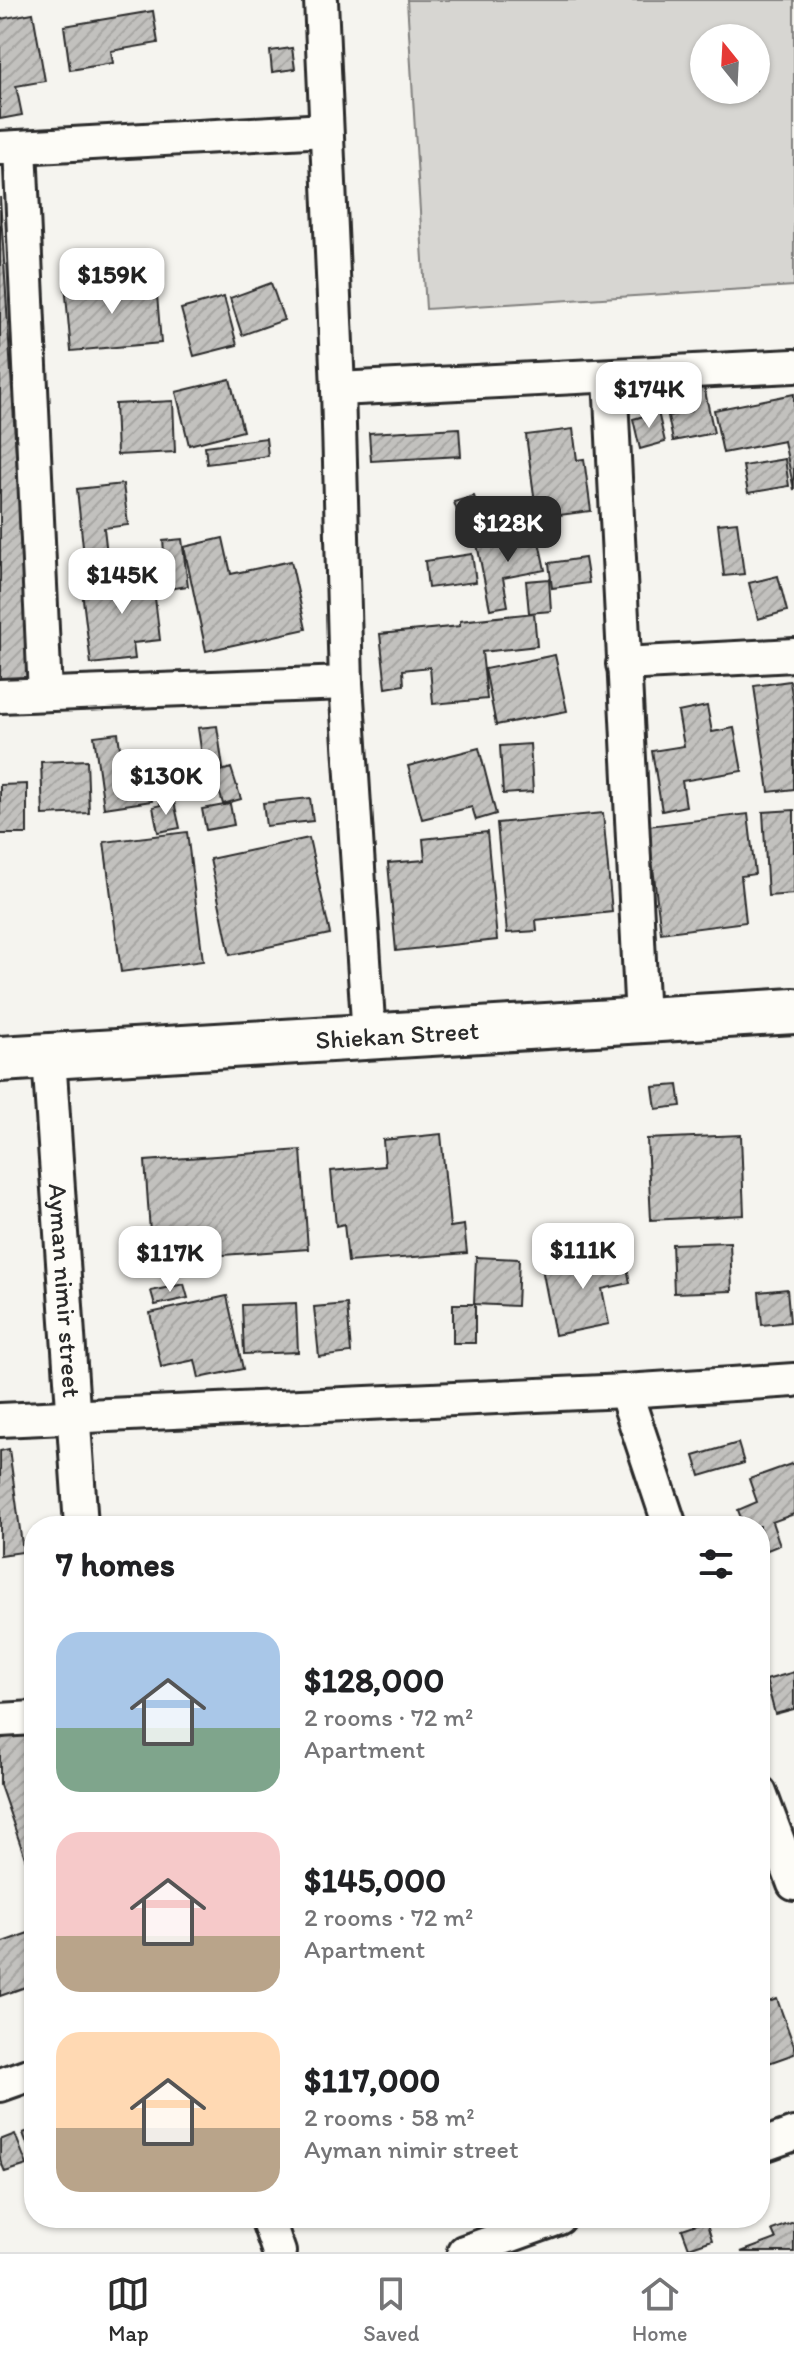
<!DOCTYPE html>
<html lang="en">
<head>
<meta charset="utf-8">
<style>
  :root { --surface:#fff; --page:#f6f6f6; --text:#202124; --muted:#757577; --line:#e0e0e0; --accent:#2b2b2b }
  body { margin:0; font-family:Itim,sans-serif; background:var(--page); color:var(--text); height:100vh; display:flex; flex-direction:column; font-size:30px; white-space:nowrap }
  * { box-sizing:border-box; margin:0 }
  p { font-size:26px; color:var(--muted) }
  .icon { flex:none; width:44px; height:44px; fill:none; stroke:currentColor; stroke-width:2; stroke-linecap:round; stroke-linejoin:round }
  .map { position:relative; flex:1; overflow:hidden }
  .details { position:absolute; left:24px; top:1516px; width:746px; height:712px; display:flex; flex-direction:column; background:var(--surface); border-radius:32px; box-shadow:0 2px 6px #0004 }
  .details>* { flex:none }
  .needle { width:52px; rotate:342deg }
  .buttons { position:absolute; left:690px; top:24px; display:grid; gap:16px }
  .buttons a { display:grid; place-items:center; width:80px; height:80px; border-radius:50%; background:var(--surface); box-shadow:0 2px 6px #0004; font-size:40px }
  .price { position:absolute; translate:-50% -68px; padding:0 18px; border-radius:16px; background:#fff; color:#222; font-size:26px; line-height:52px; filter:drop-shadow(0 2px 4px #0008) }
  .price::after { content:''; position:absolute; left:50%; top:48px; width:24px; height:18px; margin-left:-12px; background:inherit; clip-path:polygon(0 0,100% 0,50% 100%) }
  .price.current { background:var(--accent); color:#fff }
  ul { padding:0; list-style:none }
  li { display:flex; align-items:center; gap:24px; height:200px; padding:0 32px }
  li span { display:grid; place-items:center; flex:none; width:224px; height:160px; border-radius:24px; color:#555 }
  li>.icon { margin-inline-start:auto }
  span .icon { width:96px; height:96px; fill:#fffc; stroke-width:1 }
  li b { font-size:34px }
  h2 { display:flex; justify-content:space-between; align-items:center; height:96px; padding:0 32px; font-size:34px }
  .tab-bar { display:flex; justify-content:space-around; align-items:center; height:112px; border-top:2px solid var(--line); background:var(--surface); font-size:22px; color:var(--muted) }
  .tab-bar a { display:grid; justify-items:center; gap:4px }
  .tab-bar .current { color:var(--accent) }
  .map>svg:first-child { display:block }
</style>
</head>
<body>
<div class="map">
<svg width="794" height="2252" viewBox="0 0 794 2252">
  <defs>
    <pattern id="building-hatch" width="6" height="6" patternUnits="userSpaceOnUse" patternTransform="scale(2)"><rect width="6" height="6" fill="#c2c1be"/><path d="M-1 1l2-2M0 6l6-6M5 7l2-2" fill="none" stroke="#a7a6a3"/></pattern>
  </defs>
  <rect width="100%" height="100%" fill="#f5f4ef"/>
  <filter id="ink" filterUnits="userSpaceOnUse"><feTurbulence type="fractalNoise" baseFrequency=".0125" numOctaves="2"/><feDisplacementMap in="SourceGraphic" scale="16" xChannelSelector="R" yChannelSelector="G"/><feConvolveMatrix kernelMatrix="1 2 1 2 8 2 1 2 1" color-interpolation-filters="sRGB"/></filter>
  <g filter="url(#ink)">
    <path fill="#d7d6d2" stroke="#81807e" stroke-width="2" fill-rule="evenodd" d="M 407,0 L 794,0 L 794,286 L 426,309 ZM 704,38 L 756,38 L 756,90 L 704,90 Z"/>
    <path fill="url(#building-hatch)" stroke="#2b2b2b" stroke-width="2" d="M 153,11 L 158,43 L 111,51 L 113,63 L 70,70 L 64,26 Z
      M 33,13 L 45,81 L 16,86 L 22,115 L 0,119 L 0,19 Z
      M 292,48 L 295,69 L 272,72 L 270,51 Z
      M 0,197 L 30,677 L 0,679 Z
      M 94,281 L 95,288 L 156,283 L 161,343 L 71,351 L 65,284 Z
      M 271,283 L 284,320 L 242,335 L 230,298 Z
      M 224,297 L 237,345 L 194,356 L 181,309 Z
      M 230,379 L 243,431 L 189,445 L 176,392 Z
      M 703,382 L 714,433 L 673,441 L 668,416 L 691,411 L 686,385 Z
      M 794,394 L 794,490 L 784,441 L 723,453 L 714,410 Z
      M 173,401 L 175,452 L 117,455 L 115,404 Z
      M 658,412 L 665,442 L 640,449 L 633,419 Z
      M 459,428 L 461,456 L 371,461 L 369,433 Z
      M 573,429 L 577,460 L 584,459 L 591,511 L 537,518 L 526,435 Z
      M 266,438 L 268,456 L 207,464 L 205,446 Z
      M 785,459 L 789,486 L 748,493 L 743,466 Z
      M 123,484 L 128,525 L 104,528 L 108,563 L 85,566 L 77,489 Z
      M 474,496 L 483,522 L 463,529 L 454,502 Z
      M 737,522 L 744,574 L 724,576 L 718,524 Z
      M 537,532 L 545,570 L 503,578 L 508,606 L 490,609 L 477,544 Z
      M 223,538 L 231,574 L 291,561 L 306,629 L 206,651 L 184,547 Z
      M 182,539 L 188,586 L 168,589 L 163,541 Z
      M 472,554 L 476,582 L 428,588 L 425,561 Z
      M 585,558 L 589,583 L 552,588 L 549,563 Z
      M 151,564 L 160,640 L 133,643 L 135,659 L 91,664 L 82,591 L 123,586 L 121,567 Z
      M 778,576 L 787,611 L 758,619 L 749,583 Z
      M 549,579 L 551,611 L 529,613 L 526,581 Z
      M 534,613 L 537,646 L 482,652 L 487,699 L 433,704 L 430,667 L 403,670 L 404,685 L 386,688 L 380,634 L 460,626 L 460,621 Z
      M 555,655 L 567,711 L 496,725 L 485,669 Z
      M 790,681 L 794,708 L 794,789 L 769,792 L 754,686 Z
      M 707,706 L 712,732 L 734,728 L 742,771 L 682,781 L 686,806 L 662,811 L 652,751 L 684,746 L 678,712 Z
      M 217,726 L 223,768 L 204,770 L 198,728 Z
      M 118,733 L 122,764 L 147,761 L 152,801 L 104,808 L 94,736 Z
      M 530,744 L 533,792 L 503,794 L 500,746 Z
      M 479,748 L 496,814 L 476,820 L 472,807 L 422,819 L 408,766 Z
      M 169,757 L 181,796 L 160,803 L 148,763 Z
      M 87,760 L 89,813 L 43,815 L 41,762 Z
      M 231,768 L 241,799 L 223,804 L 214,773 Z
      M 27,784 L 27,834 L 0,834 L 0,785 Z
      M 310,798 L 313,821 L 266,826 L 263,803 Z
      M 174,802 L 180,828 L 158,832 L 153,807 Z
      M 230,804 L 234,825 L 206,830 L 202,809 Z
      M 794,810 L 794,894 L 768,896 L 763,812 Z
      M 603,813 L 612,912 L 536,920 L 537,931 L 507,933 L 497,823 Z
      M 748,814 L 755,874 L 741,876 L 746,922 L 661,933 L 648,826 Z
      M 187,832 L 203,961 L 121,972 L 104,842 Z
      M 487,832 L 497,940 L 396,951 L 388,863 L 425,860 L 423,839 Z
      M 309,838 L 330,934 L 230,955 L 210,859 Z
      M 678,1085 L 681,1106 L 656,1109 L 653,1087 Z
      M 441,1134 L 450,1227 L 464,1225 L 467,1253 L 348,1262 L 344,1224 L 336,1226 L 331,1171 L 385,1166 L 383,1140 Z
      M 741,1135 L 744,1215 L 651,1220 L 647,1139 Z
      M 301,1150 L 308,1249 L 152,1260 L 145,1161 Z
      M 730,1242 L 732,1291 L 674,1293 L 672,1244 Z
      M 624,1251 L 630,1283 L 602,1289 L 609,1324 L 555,1335 L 542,1268 Z
      M 476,1257 L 519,1259 L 517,1306 L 474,1304 Z
      M 184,1284 L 188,1298 L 155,1305 L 151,1291 Z
      M 787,1289 L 790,1322 L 762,1325 L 759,1292 Z
      M 227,1296 L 243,1369 L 199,1378 L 195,1360 L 161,1367 L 150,1313 Z
      M 296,1303 L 298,1352 L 244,1354 L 242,1305 Z
      M 347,1304 L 351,1353 L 319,1357 L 314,1307 Z
      M 453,1304 L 475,1304 L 475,1343 L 453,1343 Z
      M 738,1443 L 744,1463 L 700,1476 L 694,1456 Z
      M 9,1449 L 23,1552 L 0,1555 L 0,1451 Z
      M 794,1463 L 794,1514 L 772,1522 L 780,1545 L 760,1553 L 760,1526 L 744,1526 L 738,1510 L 757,1502 L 749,1479 Z
      M 794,1672 L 794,1709 L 775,1714 L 766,1680 Z
      M 30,1729 L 34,1741 L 34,1884 L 0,1785 L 0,1739 Z
      M 34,1931 L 34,1984 L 0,1996 L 0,1943 Z
      M 777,1999 L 794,2046 L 794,2054 L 760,2066 L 760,2005 Z
      M 34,2129 L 34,2162 L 23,2133 Z
      M 15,2134 L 27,2165 L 5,2172 L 0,2159 L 0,2140 Z
      M 706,2221 L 712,2240 L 689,2248 L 682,2229 Z
      M 794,2222 L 794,2252 L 741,2252 L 776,2239 L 772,2230 Z"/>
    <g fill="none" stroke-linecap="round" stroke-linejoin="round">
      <defs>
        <g id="street">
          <path d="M 321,0 L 338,389 L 346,683 L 369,1037"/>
          <path d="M 20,147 L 45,694"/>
          <path d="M 0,148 L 326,130"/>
          <path d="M 610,377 L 642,1020"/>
          <path d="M 338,389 L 794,366"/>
          <path d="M 623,664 L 794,655"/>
          <path d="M 0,696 L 346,683"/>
          <path id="s1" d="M 49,1057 L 81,1526"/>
          <path d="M 625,1391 L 670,1526"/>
          <path d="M 0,1420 L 625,1391 L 794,1380"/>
          <path d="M 0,1720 L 34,1718"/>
          <path d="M 760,1793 L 794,1884"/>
          <path d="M 0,2085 L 34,2073"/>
          <path d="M 760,2146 L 794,2134"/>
          <path d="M 267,2218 L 279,2252"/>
          <path d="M 464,2252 L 559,2218"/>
        </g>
        <g id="secondary">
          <path id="s2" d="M 0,1059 L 794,1011"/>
        </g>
      </defs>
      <use href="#street" stroke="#2b2b2b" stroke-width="38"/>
      <use href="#secondary" stroke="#2b2b2b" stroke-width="50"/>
      <use href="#street" stroke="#fdfcf7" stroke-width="32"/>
      <use href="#secondary" stroke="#fdfcf7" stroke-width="44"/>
    </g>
  </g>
  <g text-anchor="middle" stroke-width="7" stroke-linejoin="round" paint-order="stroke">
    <g font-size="26" fill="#2b2b2b" stroke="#fdfcf7">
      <text dy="9" stroke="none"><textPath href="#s2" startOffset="398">Shiekan Street</textPath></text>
      <text dy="9" stroke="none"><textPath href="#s1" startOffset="234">Ayman nimir street</textPath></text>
    </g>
  </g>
</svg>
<div class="buttons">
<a><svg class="needle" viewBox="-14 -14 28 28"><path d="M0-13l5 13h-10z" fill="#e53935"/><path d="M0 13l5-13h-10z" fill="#757577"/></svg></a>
</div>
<b class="price" style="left:112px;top:316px">$159K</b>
<b class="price" style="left:649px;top:430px">$174K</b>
<b class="price current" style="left:508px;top:564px">$128K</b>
<b class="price" style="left:122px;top:616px">$145K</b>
<b class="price" style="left:166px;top:817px">$130K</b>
<b class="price" style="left:583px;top:1291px">$111K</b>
<b class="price" style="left:170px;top:1294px">$117K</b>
<section class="details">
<h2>7 homes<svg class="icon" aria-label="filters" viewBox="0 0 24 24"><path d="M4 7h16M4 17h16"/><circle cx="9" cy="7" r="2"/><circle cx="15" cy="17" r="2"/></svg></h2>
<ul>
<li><span style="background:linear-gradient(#a9c7e8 60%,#7fa58c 0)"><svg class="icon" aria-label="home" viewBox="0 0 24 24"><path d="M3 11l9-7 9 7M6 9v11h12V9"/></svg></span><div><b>$128,000</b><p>2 rooms · 72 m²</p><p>Apartment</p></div></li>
<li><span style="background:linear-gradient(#f6c9c9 65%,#b9a48a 0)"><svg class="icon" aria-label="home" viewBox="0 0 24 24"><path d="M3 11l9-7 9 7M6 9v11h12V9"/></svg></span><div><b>$145,000</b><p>2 rooms · 72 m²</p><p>Apartment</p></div></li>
<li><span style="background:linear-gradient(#ffd9b3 60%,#b9a48a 0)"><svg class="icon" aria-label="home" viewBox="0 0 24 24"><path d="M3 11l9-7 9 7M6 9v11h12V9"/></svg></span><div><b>$117,000</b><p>2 rooms · 58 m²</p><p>Ayman nimir street</p></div></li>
</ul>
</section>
</div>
<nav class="tab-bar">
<a class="current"><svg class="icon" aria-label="map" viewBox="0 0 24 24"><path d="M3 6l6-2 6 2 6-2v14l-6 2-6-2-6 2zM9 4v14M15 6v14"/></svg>Map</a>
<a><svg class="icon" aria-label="saved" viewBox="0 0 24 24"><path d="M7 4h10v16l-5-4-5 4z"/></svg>Saved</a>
<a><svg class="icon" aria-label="home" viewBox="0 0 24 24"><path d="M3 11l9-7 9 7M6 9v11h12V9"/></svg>Home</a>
</nav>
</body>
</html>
